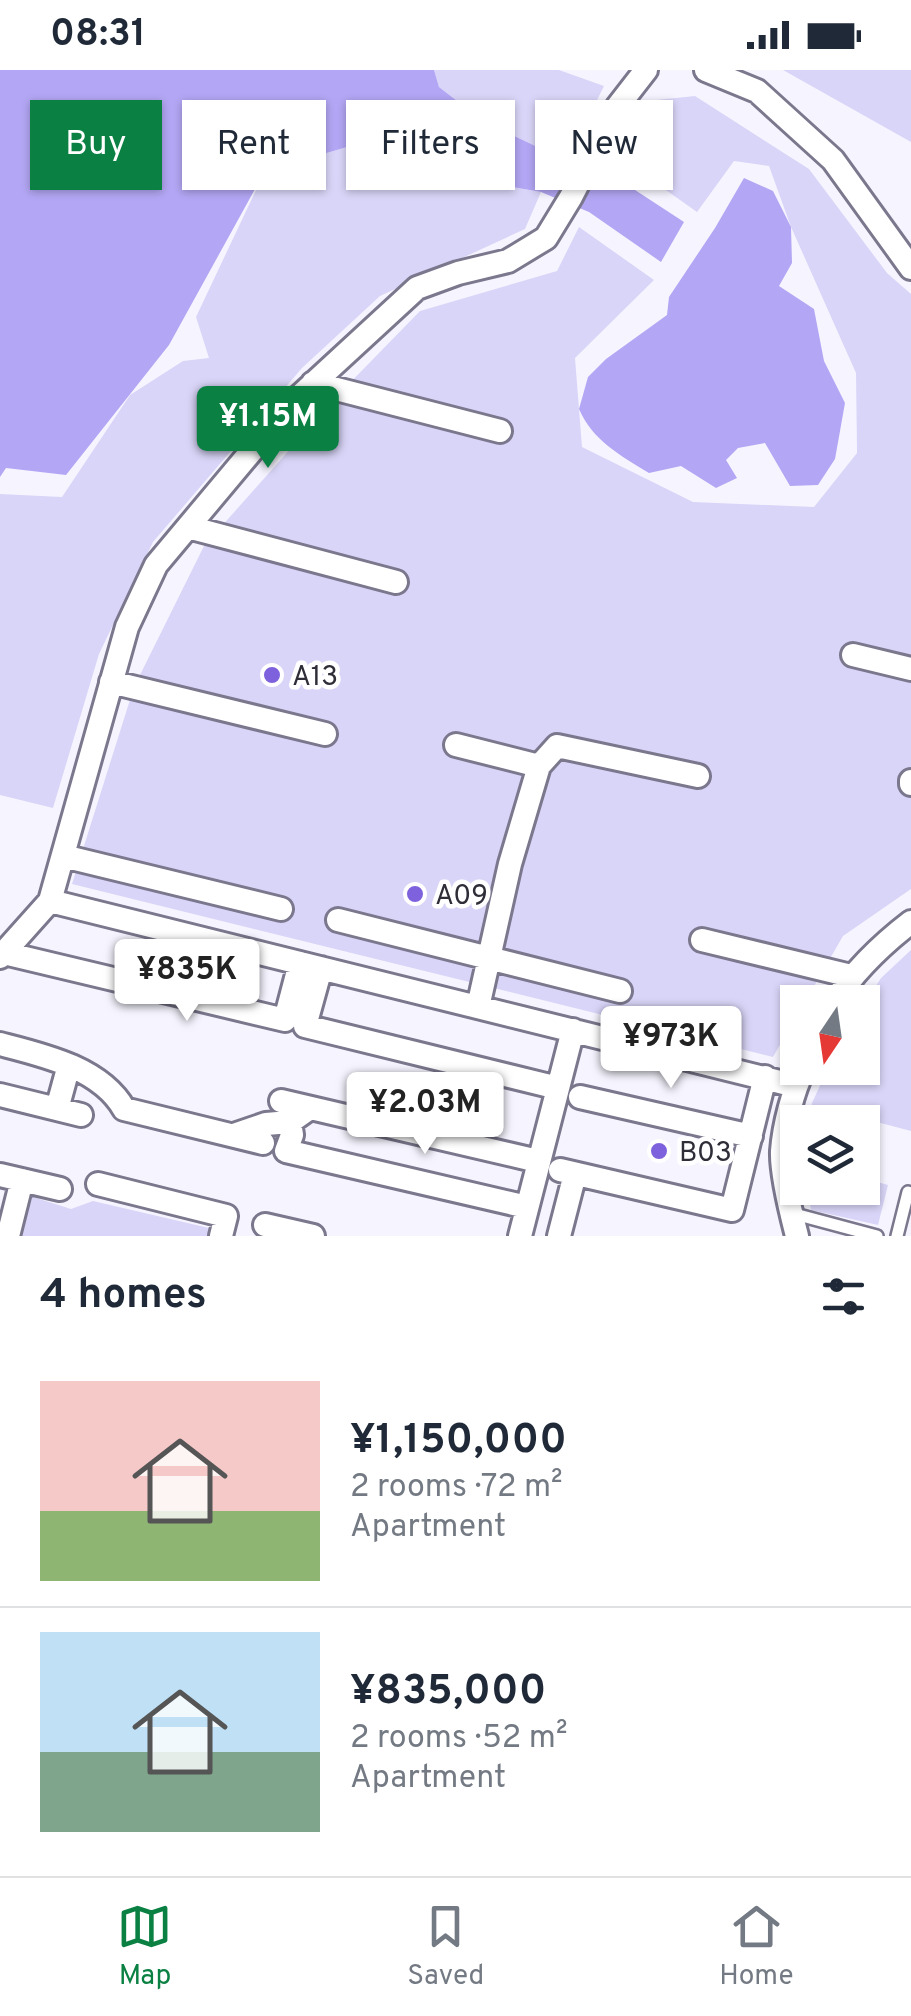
<!DOCTYPE html>
<html lang="en">
<head>
<meta charset="utf-8">
<style>
  :root { --surface:#fff; --page:#f2f2f3; --text:#1f2937; --muted:#747a83; --line:#e0e1e3; --accent:#0b8043 }
  body { margin:0; font-family:Overpass,sans-serif; background:var(--page); color:var(--text); height:100vh; display:flex; flex-direction:column; font-size:38px; white-space:nowrap }
  * { box-sizing:border-box; margin:0 }
  p { font-size:32px; color:var(--muted) }
  .icon { flex:none; width:55px; height:55px; fill:none; stroke:currentColor; stroke-width:2; stroke-linecap:round; stroke-linejoin:round }
  .map { position:relative; height:1166px; overflow:hidden }
  .drawer { display:flex; flex-direction:column; background:var(--surface); flex:1 }
  .drawer>* { flex:none }
  .top-card { position:absolute; left:30px; top:30px; width:852px; height:90px; display:flex; gap:20px }
  .needle { width:65px; rotate:193deg }
  .buttons { position:absolute; left:780px; top:915px; display:grid; gap:20px }
  .buttons a { display:grid; place-items:center; width:100px; height:100px; border-radius:0px; background:var(--surface); box-shadow:0 2px 8px #0004; font-size:50px }
  .price { position:absolute; translate:-50% -85px; padding:0 22px; border-radius:10px; background:#fff; color:#222; font-size:32px; line-height:65px; filter:drop-shadow(0 2px 5px #0008) }
  .price::after { content:''; position:absolute; left:50%; top:60px; width:30px; height:22px; margin-left:-15px; background:inherit; clip-path:polygon(0 0,100% 0,50% 100%) }
  .price.selected { background:var(--accent); color:#fff }
  ul { padding:0; list-style:none }
  li { display:flex; align-items:center; gap:30px; height:250px; padding:0 40px }
  li+li { border-top:2px solid var(--line) }
  li span { display:grid; place-items:center; flex:none; width:280px; height:200px; border-radius:0px; color:#555 }
  li>.icon { margin-inline-start:auto }
  span .icon { width:120px; height:120px; fill:#fffc; stroke-width:1 }
  li b { font-size:42px }
  h2 { display:flex; justify-content:space-between; align-items:center; height:120px; padding:0 40px; font-size:42px }
  .chip { padding:0 35px; border-radius:0px; background:var(--surface); box-shadow:0 2px 8px #0004; font-size:35px; line-height:90px }
  .chip.selected { background:var(--accent); color:#fff }
  .status { display:flex; justify-content:space-between; align-items:center; height:70px; padding:0 50px; background:var(--surface); direction:ltr }
  .status svg { height:28px; fill:currentColor }
  .tabs { display:flex; justify-content:space-around; align-items:center; height:140px; border-top:2px solid var(--line); background:var(--surface); font-size:28px; color:var(--muted) }
  .tabs a { display:grid; justify-items:center; gap:5px }
  .tabs .selected { color:var(--accent) }
  .map>svg:first-child { display:block }
</style>
</head>
<body>
<div class="status"><b>08:31</b><svg viewBox="0 0 49 12"><path d="M0 12V9h3v3zM5 12V6h3v6zM10 12V3h3v9zM15 12V0h3v12zM26 1h20v11H26zM47 4h2v5h-2z"/></svg></div>
<div class="map">
<svg width="911" height="1166" viewBox="0 0 911 1166">
  <rect width="100%" height="100%" fill="#f6f5ff"/>
  <path fill="#d9d5f8" d="M 434,0 L 559,0 L 604,16 L 567,91 L 483,51 L 439,17 Z
    M 783,0 L 911,0 L 911,72 Z
    M 695,26 L 809,99 L 887,203 L 911,224 L 911,819 L 843,866 L 805,932 L 798,932 L 797,945 L 773,987 L 72,814 L 134,617 L 204,476 L 340,323 L 420,241 L 557,201 L 579,157 L 654,210 L 575,288 L 582,377 L 693,432 L 814,437 L 857,383 L 856,303 L 791,157 L 769,96 L 734,91 L 697,142 L 619,87 L 656,30 Z
    M 371,70 L 441,89 L 496,114 L 541,122 L 525,159 L 380,226 L 302,298 L 153,472 L 99,584 L 53,738 L 0,725 L 0,424 L 62,427 L 130,325 L 183,291 L 209,288 L 196,247 L 265,101 Z
    M 911,880 L 911,1061 L 835,1041 L 831,1052 L 809,1052 L 812,1033 L 828,998 L 862,998 L 863,936 L 881,908 Z
    M 863,1108 L 888,1115 L 878,1155 L 811,1140 L 807,1118 L 862,1118 Z
    M 30,1126 L 71,1139 L 93,1131 L 209,1158 L 207,1166 L 19,1166 Z"/>
  <path fill="#b3a6f4" d="M 0,0 L 434,0 L 439,17 L 483,51 L 567,91 L 609,103 L 684,152 L 661,192 L 589,142 L 541,122 L 496,114 L 441,89 L 371,70 L 265,101 L 169,275 L 66,405 L 6,398 L 0,407 Z
    M 744,108 L 773,121 L 791,157 L 792,193 L 779,216 L 814,239 L 824,291 L 845,333 L 835,389 L 818,415 L 790,416 L 765,373 L 738,378 L 726,390 L 737,408 L 716,418 L 681,396 L 649,403 C 620,385 593,371 579,339 L 588,307 L 606,289 L 667,245 L 669,227 L 715,158 Z"/>
  <g fill="none" stroke-linecap="round" stroke-linejoin="round">
    <defs>
      <path id="lane" d="M 791,1143 L 877,1166
        M 897,1166 L 908,1122"/>
      <path id="street" d="M 706,0 L 757,21 L 833,90 L 911,198
        M 313,313 L 500,361
        M 188,457 L 396,512
        M 853,585 L 911,599
        M 111,612 L 325,664
        M 456,675 L 539,696
        M 911,711 L 911,714
        M 63,786 L 281,839
        M 50,831 L 796,1016
        M 338,850 L 620,921
        M 702,870 L 851,906
        M 4,883 L 285,950 L 300,893
        M 0,887 L 50,831 L 127,557 L 156,495 L 291,334 L 417,218 L 458,203 L 508,191 L 546,168 L 571,127 L 618,36 L 646,0
        M 321,898 L 305,956 L 558,1018
        M 834,932 C 855,900 881,875 911,852
        M 478,937 L 510,794 L 539,696 L 557,676 L 698,706
        M 0,974 C 43,985 101,998 124,1039 L 263,1073
        M 0,1025 L 81,1045
        M 580,1027 L 751,1066
        M 281,1031 L 538,1091
        M 310,1038 L 290,1052 L 292,1065 L 286,1081 L 527,1137
        M 57,1039 L 69,995
        M 234,1065 L 266,1054 L 290,1052
        M 560,1100 L 732,1140 L 765,1007
        M 0,1105 L 60,1119
        M 98,1114 L 226,1146 L 221,1166
        M 265,1155 L 313,1166
        M 8,1166 L 22,1110
        M 520,1166 L 573,960
        M 559,1166 L 575,1104
        M 797,1166 C 791,1143 781,1104 782,1081 C 784,1055 793,1021 804,998"/>
    </defs>
    <use href="#lane" stroke="#7b788e" stroke-width="16"/>
    <use href="#street" stroke="#7b788e" stroke-width="28"/>
    <use href="#lane" stroke="#fff" stroke-width="11"/>
    <use href="#street" stroke="#fff" stroke-width="22"/>
  </g>
  <g fill="#7e61dc" stroke="#fff" stroke-width="4">
    <circle cx="272" cy="605" r="10"/>
    <circle cx="415" cy="824" r="10"/>
    <circle cx="659" cy="1081" r="10"/>
  </g>
  <g text-anchor="middle" stroke-width="9" stroke-linejoin="round" paint-order="stroke">
    <g font-size="28" fill="#2f2d37" stroke="#fff" text-anchor="start">
      <text x="292" y="615">A13</text>
      <text x="435" y="834">A09</text>
      <text x="679" y="1091">B03</text>
    </g>
  </g>
</svg>
<div class="buttons">
<a><svg class="needle" viewBox="-14 -14 28 28"><path d="M0-13l5 13h-10z" fill="#e53935"/><path d="M0 13l5-13h-10z" fill="#747a83"/></svg></a>
<a><svg class="icon" aria-label="layers" viewBox="0 0 24 24"><path d="M12 4l9 5-9 5-9-5zM3 14l9 5 9-5"/></svg></a>
</div>
<b class="price selected" style="left:268px;top:401px">¥1.15M</b>
<b class="price" style="left:187px;top:954px">¥835K</b>
<b class="price" style="left:671px;top:1021px">¥973K</b>
<b class="price" style="left:425px;top:1087px">¥2.03M</b>
<div class="top-card">
<a class="chip selected">Buy</a>
<a class="chip">Rent</a>
<a class="chip">Filters</a>
<a class="chip">New</a>
</div>
</div>
<section class="drawer">
<h2>4 homes<svg class="icon" aria-label="filters" viewBox="0 0 24 24"><path d="M4 7h16M4 17h16"/><circle cx="9" cy="7" r="2"/><circle cx="15" cy="17" r="2"/></svg></h2>
<ul>
<li><span style="background:linear-gradient(#f6c9c9 65%,#8fb573 0)"><svg class="icon" aria-label="home" viewBox="0 0 24 24"><path d="M3 11l9-7 9 7M6 9v11h12V9"/></svg></span><div><b>¥1,150,000</b><p>2 rooms · 72 m²</p><p>Apartment</p></div></li>
<li><span style="background:linear-gradient(#bfe0f5 60%,#7fa58c 0)"><svg class="icon" aria-label="home" viewBox="0 0 24 24"><path d="M3 11l9-7 9 7M6 9v11h12V9"/></svg></span><div><b>¥835,000</b><p>2 rooms · 52 m²</p><p>Apartment</p></div></li>
</ul>
</section>
<nav class="tabs">
<a class="selected"><svg class="icon" aria-label="map" viewBox="0 0 24 24"><path d="M3 6l6-2 6 2 6-2v14l-6 2-6-2-6 2zM9 4v14M15 6v14"/></svg>Map</a>
<a><svg class="icon" aria-label="saved" viewBox="0 0 24 24"><path d="M7 4h10v16l-5-4-5 4z"/></svg>Saved</a>
<a><svg class="icon" aria-label="home" viewBox="0 0 24 24"><path d="M3 11l9-7 9 7M6 9v11h12V9"/></svg>Home</a>
</nav>
</body>
</html>
